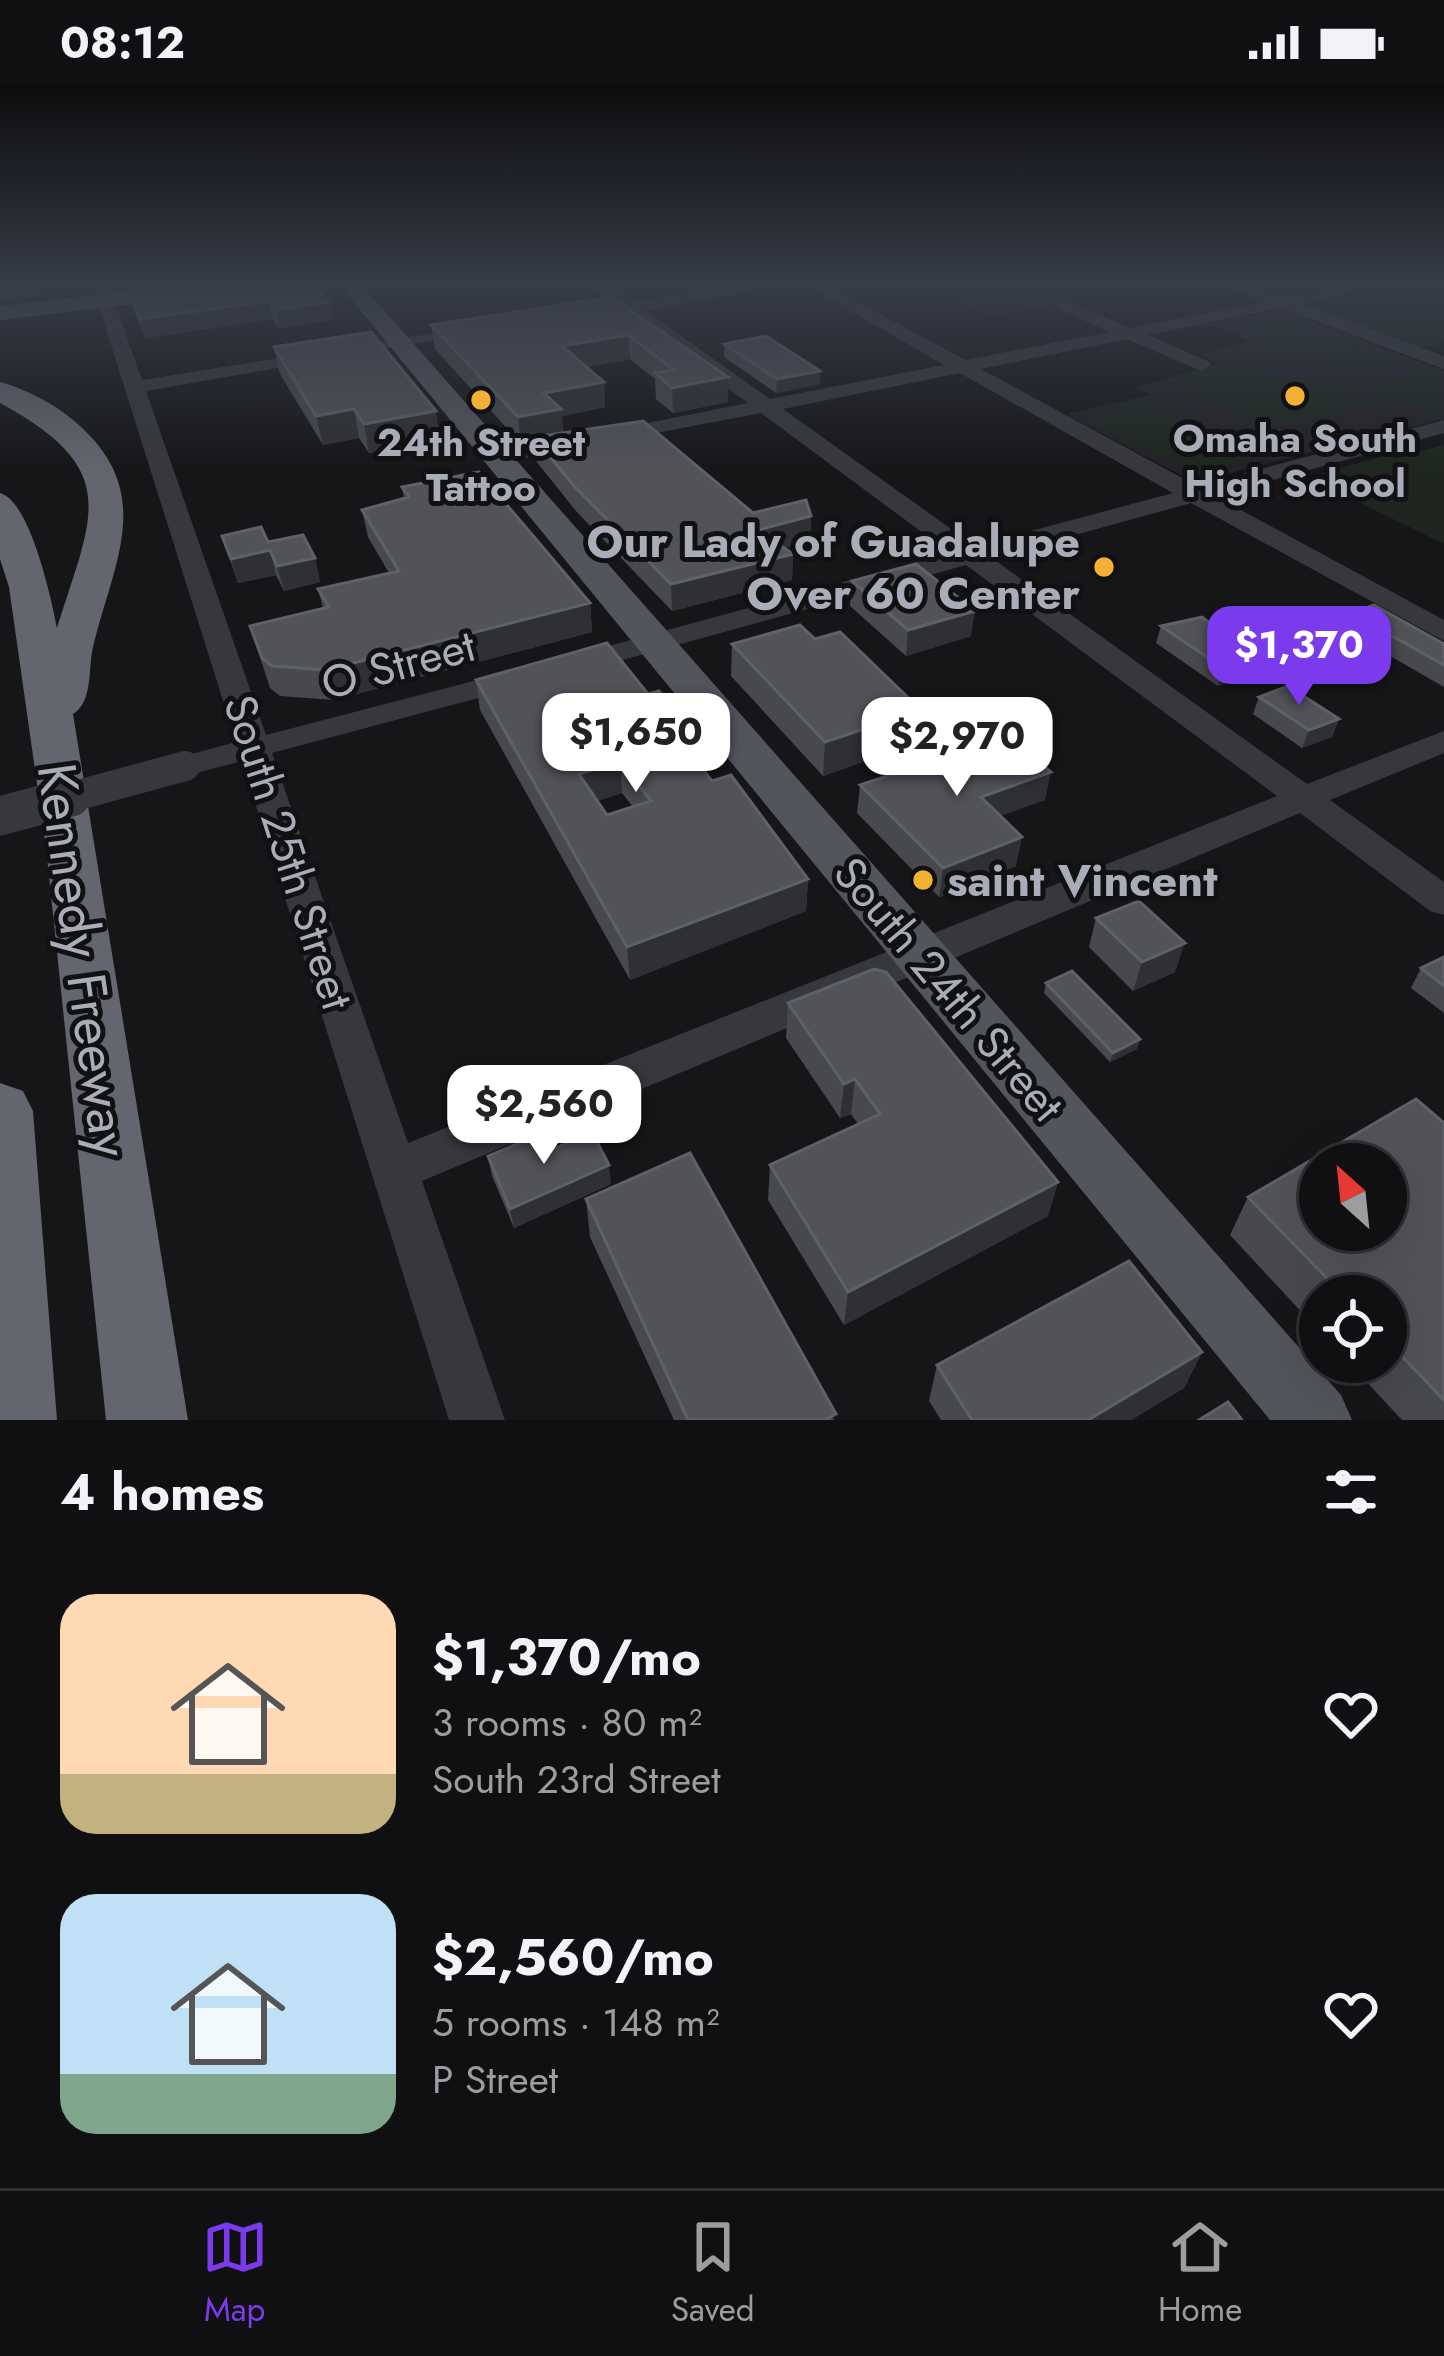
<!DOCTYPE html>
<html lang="en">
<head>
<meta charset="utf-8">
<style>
  :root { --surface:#101012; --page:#19191b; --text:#f1f3f6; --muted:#9c9d9f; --line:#303032; --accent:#7c3aed }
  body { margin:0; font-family:Jost,sans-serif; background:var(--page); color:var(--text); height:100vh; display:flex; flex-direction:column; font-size:45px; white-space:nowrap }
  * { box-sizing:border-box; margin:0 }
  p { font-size:39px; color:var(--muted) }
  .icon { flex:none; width:66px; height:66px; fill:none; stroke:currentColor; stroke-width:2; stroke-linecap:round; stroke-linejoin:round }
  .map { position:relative; height:1336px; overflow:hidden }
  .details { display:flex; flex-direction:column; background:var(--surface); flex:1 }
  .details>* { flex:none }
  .needle { width:78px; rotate:333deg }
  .buttons { position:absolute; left:1299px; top:1059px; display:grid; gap:24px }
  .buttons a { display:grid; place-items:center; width:108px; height:108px; border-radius:50%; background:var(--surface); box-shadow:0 12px 48px #0002,0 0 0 3px var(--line); font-size:60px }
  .price { position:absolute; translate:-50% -102px; padding:0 27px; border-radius:24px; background:#fff; color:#222; font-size:39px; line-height:78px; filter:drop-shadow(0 3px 6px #0008) }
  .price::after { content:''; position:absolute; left:50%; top:72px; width:36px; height:27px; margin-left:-18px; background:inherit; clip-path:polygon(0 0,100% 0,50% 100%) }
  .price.current { background:var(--accent); color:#fff }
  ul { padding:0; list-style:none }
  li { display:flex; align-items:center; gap:36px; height:300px; padding:0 60px }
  li span { display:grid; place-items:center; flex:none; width:336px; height:240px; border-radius:36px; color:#555 }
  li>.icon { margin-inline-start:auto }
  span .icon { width:144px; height:144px; fill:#fffc; stroke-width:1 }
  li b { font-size:51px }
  h2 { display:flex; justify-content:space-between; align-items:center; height:144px; padding:0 60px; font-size:51px }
  .status { display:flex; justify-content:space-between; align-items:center; height:84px; padding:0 60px; background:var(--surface); direction:ltr }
  .status svg { height:33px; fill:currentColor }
  .dock { display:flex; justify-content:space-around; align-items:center; height:168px; border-top:3px solid var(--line); background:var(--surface); font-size:33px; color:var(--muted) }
  .dock a { display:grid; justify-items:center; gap:6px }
  .dock .current { color:var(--accent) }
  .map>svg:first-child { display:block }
</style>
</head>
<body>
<div class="status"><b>08:12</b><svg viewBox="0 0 49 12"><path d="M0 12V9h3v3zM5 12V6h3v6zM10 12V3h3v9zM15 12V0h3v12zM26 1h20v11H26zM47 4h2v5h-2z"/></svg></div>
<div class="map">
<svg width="1444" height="1336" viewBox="0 0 1444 1336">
  <rect width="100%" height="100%" fill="#161618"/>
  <path fill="#222225" d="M 923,200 L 1163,200 L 990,232 Z
    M 1281,226 L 1444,287 L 1444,335 L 1193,398 L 1066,330 L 1150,311 L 1136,303 L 1219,280 L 1200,270 L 1252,257 L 1209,240 Z"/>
  <path fill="#1e261f" d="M 1393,200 L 1444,200 L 1444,259 L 1419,265 L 1300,220 Z
    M 1288,237 L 1404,281 L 1359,291 L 1304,270 L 1253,272 L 1279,260 L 1245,246 Z
    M 1203,284 L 1298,292 L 1382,320 L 1272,344 L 1256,341 L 1168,295 Z
    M 1429,284 L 1444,289 L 1440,333 L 1361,301 Z
    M 1139,315 L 1257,373 L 1193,390 L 1078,329 Z
    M 1444,361 L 1444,460 L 1307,393 L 1387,371 L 1395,374 Z"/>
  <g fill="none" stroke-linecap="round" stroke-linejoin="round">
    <path fill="#37383d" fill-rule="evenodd" d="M 92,200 L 108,200 L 142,296 L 478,242 L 487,247 L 146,307 L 266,651 L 516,586 L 531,595 L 527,601 L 272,669 L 408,1059 L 1277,712 L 966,481 L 583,587 L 561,587 L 557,581 L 561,575 L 950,469 L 761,329 L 489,381 L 486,376 L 497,369 L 748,319 L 627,230 L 612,230 L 616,221 L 590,200 L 609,200 L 634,218 L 743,200 L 784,200 L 646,227 L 770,315 L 944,281 L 804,200 L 825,200 L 965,276 L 1110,248 L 1060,226 L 1057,222 L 1066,217 L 1131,244 L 1263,218 L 1223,200 C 1246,200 1268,214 1289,212 C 1322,210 1352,200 1385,200 L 1302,220 L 1444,272 L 1444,285 L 1281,224 L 1148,251 L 1208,277 L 1211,281 L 1201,287 L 1127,255 L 981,285 L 1197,402 L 1444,336 L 1444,349 L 1215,412 L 1444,536 L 1444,557 L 1191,419 L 992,474 L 1307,700 L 1444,647 L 1444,669 L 1330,716 L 1444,798 L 1444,831 L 1430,827 L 1300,729 L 422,1097 L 505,1336 L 449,1336 L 242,677 L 185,692 L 168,682 L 173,675 L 236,658 ZM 960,289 L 1173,409 L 975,462 L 783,325 Z"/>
    <path fill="#53555c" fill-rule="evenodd" d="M 192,200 L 262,200 L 252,206 L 0,236 L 0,222 Z
      M 339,200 L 361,200 L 1341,1311 L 1352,1336 L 1270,1336 Z"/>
    <path fill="#63666e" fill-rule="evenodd" d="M 0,298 C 27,305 60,323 80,342 C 156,411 113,479 93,563 C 88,585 93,618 73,630 L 188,1336 L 106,1336 L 46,763 L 9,503 L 0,475 L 0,409 C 30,417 51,513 57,544 C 93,429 123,386 0,319 Z
      M 0,999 L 23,1007 L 33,1027 L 57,1336 L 0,1336 Z"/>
    <path stroke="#37383d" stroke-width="30" d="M 60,716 L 185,682"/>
    <path stroke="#37383d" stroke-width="39" d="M 0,732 L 71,713"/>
  </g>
  <path fill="#47494d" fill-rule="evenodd" d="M 314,200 L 332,236 L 279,244 L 273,235 L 145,254 L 128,207 Z
    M 611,213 L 728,318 L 673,329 L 656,315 L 655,295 L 630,275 L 586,283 L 604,298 L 605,323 L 562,332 L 563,349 L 753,429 L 811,432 L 810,458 L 785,464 L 793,470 L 792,496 L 672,527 L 576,427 L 536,377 L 534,357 L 521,360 L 435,265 L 431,241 Z
    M 724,260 L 820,300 L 776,309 L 724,273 Z
    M 274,263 L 440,356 L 369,369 L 359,354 L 323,361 L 280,290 Z
    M 402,403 L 590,519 L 592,548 L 334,616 L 280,612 L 270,604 L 250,542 L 323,524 L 318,505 L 389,489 L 368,453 L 362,426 L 404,414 Z
    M 222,452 L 268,458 L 315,474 L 320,498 L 284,507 L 276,491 L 238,499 Z
    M 852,497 L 971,552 L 906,572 L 850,522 Z
    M 1351,529 L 1444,560 L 1444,603 L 1345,546 Z
    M 1161,542 L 1249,591 L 1218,602 L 1156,559 Z
    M 732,560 L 917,659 L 823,692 L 731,592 Z
    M 476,596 L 696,678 L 712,697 L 808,795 L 806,827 L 630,896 L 480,626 ZM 622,709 L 633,723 L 607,731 L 597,717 Z
    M 1259,613 L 1339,635 L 1332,653 L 1302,664 L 1253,630 Z
    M 860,701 L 1045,716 L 1000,732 L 1016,782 L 939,813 L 857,729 Z
    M 1096,834 L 1175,888 L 1133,907 L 1089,863 Z
    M 1444,873 L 1444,929 L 1411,904 L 1421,884 Z
    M 1046,899 L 1140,955 L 1137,965 L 1110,978 L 1044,909 Z
    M 788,919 L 1058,1098 L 1048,1132 L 844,1241 L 768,1116 L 770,1081 L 858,1040 L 851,1030 L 840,1034 L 786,954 Z
    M 1444,1039 L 1444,1336 L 1402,1336 L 1348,1278 L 1386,1278 L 1386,1212 L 1320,1212 L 1320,1248 L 1230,1151 L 1248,1113 Z
    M 542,1070 L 611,1100 L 514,1144 L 492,1092 L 488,1072 Z
    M 586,1115 L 835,1336 L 674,1336 L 590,1153 Z
    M 1202,1268 L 1184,1304 L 1131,1336 L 941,1336 L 929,1317 L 937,1281 Z"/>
  <path fill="#2f3033" d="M 0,200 L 41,200 L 44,211 L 0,217 Z
    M 269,217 L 273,235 L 145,254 L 139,235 Z
    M 328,218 L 332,236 L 279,244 L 275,226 Z
    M 628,251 L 630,275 L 564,286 L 562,262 Z
    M 820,287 L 820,300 L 776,309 L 777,295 Z
    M 728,293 L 728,318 L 673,329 L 672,304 Z
    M 604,298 L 605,323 L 562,332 L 563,351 L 534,353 L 534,357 L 521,360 L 518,333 L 544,309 Z
    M 354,325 L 359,354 L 323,361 L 316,332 Z
    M 436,327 L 440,356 L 369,369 L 364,340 Z
    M 811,432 L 810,458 L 757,471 L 758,446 Z
    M 270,466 L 276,491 L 238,499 L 231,475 Z
    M 793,470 L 792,496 L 672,527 L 671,500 Z
    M 315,474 L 320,498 L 284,507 L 277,482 Z
    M 590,519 L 592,548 L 334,616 L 326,586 Z
    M 975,527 L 971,552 L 906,572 L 908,546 Z
    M 1254,573 L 1249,591 L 1218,602 L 1223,584 Z
    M 921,626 L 917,659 L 823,692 L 825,658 Z
    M 1339,635 L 1332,653 L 1302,664 L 1309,646 Z
    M 696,653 L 697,685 L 681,658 Z
    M 620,677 L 622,709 L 582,722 L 579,690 Z
    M 1051,688 L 1045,716 L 976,741 L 981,713 Z
    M 1022,753 L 1016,782 L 939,813 L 943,784 Z
    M 808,795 L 806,827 L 630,896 L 627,863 Z
    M 1185,859 L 1175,888 L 1133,907 L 1142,878 Z
    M 1140,955 L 1137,965 L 1110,978 L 1113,969 Z
    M 855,995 L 851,1030 L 840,1034 L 844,1000 Z
    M 609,1081 L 611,1100 L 514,1144 L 510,1125 Z
    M 1058,1098 L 1048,1132 L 844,1241 L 848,1208 Z
    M 1202,1268 L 1184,1304 L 1131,1336 L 1088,1336 Z"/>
  <path fill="#525359" stroke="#5f6168" stroke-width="3" fill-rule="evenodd" d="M 184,200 L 314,200 L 328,218 L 275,226 L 269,217 L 139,235 L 128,207 Z
    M 611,213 L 728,293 L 672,304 L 655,289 L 674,286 L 628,251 L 562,262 L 604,298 L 544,309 L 561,325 L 518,333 L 431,241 Z
    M 371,248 L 436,327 L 364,340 L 354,325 L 316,332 L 274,263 Z
    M 766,252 L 820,287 L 777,295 L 724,260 Z
    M 643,337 L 753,429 L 806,416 L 811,432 L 758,446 L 793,470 L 671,500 L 574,402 L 534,353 Z
    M 479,388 L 590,519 L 326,586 L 272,582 L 262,574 L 250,542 L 329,523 L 318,505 L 399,487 L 362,426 L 409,413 L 402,403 Z
    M 261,443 L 268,458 L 303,451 L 315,474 L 277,482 L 270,466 L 231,475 L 222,452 Z
    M 916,480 L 975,527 L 908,546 L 852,497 Z
    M 1374,521 L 1444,560 L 1444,581 L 1351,529 Z
    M 1202,533 L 1254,573 L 1223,584 L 1161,542 Z
    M 800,541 L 815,555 L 840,548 L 921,626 L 825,658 L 732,560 Z
    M 607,559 L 648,610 L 659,607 L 696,653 L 681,658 L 712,697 L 731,691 L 808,795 L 627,863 L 476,596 ZM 620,677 L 651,717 L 607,731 L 579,690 Z
    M 1288,602 L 1339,635 L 1309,646 L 1259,613 Z
    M 1008,652 L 1051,688 L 981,713 L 1022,753 L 943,784 L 860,701 Z
    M 1139,817 L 1185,859 L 1142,878 L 1096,834 Z
    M 1444,873 L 1444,902 L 1421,884 Z
    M 874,885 L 886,888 L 1058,1098 L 848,1208 L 770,1081 L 880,1030 L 855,995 L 844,1000 L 788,919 Z
    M 1072,887 L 1140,955 L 1113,969 L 1046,899 Z
    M 1416,1015 L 1444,1039 L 1444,1316 L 1386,1256 L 1386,1212 L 1344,1212 L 1248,1113 ZM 1320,1080 L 1386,1080 L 1386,1146 L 1320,1146 Z
    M 592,1048 L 609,1081 L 510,1125 L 488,1072 L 534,1053 L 542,1070 Z
    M 690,1069 L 836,1330 L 825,1336 L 688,1336 L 586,1115 Z
    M 1129,1177 L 1202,1268 L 1088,1336 L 972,1336 L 937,1281 Z
    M 1228,1318 L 1242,1336 L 1199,1336 Z"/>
  <linearGradient id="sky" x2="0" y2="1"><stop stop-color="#0c0c0d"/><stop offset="0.52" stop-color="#363c48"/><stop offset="1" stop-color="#363c48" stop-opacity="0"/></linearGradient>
  <rect width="1444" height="387" fill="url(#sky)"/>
  <g fill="#f2b134" stroke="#111113" stroke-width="4.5">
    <circle cx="1295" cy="312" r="12"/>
    <circle cx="481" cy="316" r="12"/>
    <circle cx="1104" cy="483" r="12"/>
    <circle cx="923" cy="796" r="12"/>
  </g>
  <g text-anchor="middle" stroke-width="10" stroke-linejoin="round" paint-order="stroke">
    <g font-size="39" font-weight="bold" fill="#a8adb8" stroke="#111113">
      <text x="1295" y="368">Omaha South<tspan x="1295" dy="45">High School</tspan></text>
      <text x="481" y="372">24th Street<tspan x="481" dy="45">Tattoo</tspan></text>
    </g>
    <g font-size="45" font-weight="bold" fill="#a8adb8" stroke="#111113" text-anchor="end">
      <text x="1080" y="473">Our Lady of Guadalupe<tspan x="1080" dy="52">Over 60 Center</tspan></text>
      <text x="947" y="812" text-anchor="start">saint Vincent</text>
    </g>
    <g font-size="45" fill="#a8adb8" stroke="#111113">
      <text transform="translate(398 580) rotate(-15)" y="16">O Street</text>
      <text transform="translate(289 768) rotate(72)" y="16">South 25th Street</text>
      <text transform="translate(949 905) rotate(50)" y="16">South 24th Street</text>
    </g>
    <g font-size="54" fill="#a8adb8" stroke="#111113">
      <text transform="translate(84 876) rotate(82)" y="19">Kennedy Freeway</text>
    </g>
  </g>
</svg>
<div class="buttons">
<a><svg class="needle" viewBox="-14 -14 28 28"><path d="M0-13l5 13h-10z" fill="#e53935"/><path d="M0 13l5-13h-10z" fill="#9c9d9f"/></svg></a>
<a><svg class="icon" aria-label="locate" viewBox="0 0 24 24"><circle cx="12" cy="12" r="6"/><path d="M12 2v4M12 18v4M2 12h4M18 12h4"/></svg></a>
</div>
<b class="price current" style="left:1299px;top:624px">$1,370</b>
<b class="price" style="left:636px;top:711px">$1,650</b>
<b class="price" style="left:957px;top:715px">$2,970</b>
<b class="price" style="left:544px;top:1083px">$2,560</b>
</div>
<section class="details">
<h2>4 homes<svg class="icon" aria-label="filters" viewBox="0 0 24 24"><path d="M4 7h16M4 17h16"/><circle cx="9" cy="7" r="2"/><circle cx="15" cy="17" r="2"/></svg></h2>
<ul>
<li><span style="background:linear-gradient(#ffd9b3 75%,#c2b280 0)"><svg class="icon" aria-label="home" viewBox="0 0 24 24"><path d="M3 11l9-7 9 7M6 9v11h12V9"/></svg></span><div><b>$1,370/mo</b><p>3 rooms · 80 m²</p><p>South 23rd Street</p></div><svg class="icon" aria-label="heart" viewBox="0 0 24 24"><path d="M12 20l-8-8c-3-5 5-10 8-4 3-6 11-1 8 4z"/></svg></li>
<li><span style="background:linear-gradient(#bfe0f5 75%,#7fa58c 0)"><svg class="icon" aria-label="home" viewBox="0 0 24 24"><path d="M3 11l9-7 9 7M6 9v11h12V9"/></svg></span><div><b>$2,560/mo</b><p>5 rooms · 148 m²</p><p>P Street</p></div><svg class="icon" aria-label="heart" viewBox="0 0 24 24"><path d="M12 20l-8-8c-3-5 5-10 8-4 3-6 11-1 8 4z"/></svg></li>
</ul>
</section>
<nav class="dock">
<a class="current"><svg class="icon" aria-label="map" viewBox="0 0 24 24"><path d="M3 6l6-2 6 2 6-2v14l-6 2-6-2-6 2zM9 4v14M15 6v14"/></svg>Map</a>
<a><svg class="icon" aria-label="saved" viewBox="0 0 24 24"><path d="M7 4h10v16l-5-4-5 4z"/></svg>Saved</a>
<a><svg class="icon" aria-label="home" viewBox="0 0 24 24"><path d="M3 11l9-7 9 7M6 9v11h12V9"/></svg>Home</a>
</nav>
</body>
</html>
